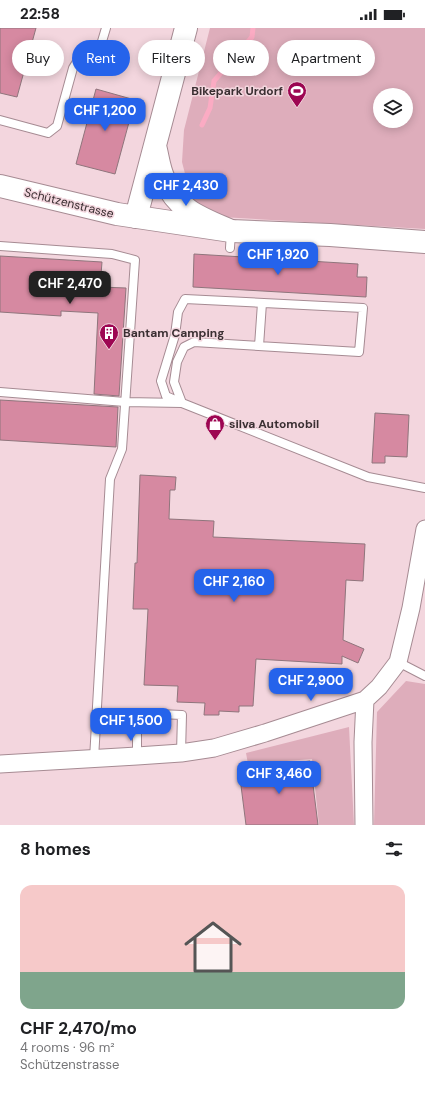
<!DOCTYPE html>
<html lang="en">
<head>
<meta charset="utf-8">
<style>
  :root { --surface:#fff; --page:#f6f6f6; --text:#202124; --muted:#757577; --line:#e0e0e0; --accent:#2563eb }
  body { margin:0; font-family:"DM Sans",sans-serif; background:var(--page); color:var(--text); height:100vh; display:flex; flex-direction:column; font-size:15px; white-space:nowrap }
  * { box-sizing:border-box; margin:0 }
  p { font-size:13px; color:var(--muted) }
  .icon { flex:none; width:22px; height:22px; fill:none; stroke:currentColor; stroke-width:2; stroke-linecap:round; stroke-linejoin:round }
  .map { position:relative; height:797px; overflow:hidden }
  .sheet { display:flex; flex-direction:column; background:var(--surface); flex:1 }
  .sheet>* { flex:none }
  .banner { position:absolute; left:12px; top:12px; width:401px; height:36px; display:flex; gap:8px }
  .fabs { position:absolute; left:373px; top:60px; display:grid; gap:8px }
  .fabs a { display:grid; place-items:center; width:40px; height:40px; border-radius:50%; background:var(--surface); box-shadow:0 2px 10px #0003; font-size:20px }
  .price { position:absolute; translate:-50% -34px; padding:0 9px; border-radius:8px; background:var(--accent); color:#fff; font-size:13px; line-height:26px; filter:drop-shadow(0 1px 2px #0008) }
  .price::after { content:''; position:absolute; left:50%; top:24px; width:12px; height:9px; margin-left:-6px; background:inherit; clip-path:polygon(0 0,100% 0,50% 100%) }
  .price.selected { background:#222; color:#fff }
  ul { padding:0; list-style:none }
  li { display:grid; align-content:center; gap:8px; height:212px; padding:0 20px }
  li+li { border-top:1px solid var(--line) }
  li span { display:grid; place-items:center; height:124px; border-radius:12px; color:#555 }
  li>.icon { margin-inline-start:auto }
  span .icon { width:72px; height:72px; fill:#fffc; stroke-width:1 }
  li b { font-size:17px }
  h2 { display:flex; justify-content:space-between; align-items:center; height:48px; padding:0 20px; font-size:17px }
  .chip { padding:0 14px; border-radius:18px; background:var(--surface); box-shadow:0 2px 10px #0003; font-size:14px; line-height:36px }
  .chip.selected { background:var(--accent); color:#fff }
  .status { display:flex; justify-content:space-between; align-items:center; height:28px; padding:0 20px; background:var(--surface); direction:ltr }
  .status svg { height:11px; fill:currentColor }
  .map>svg:first-child { display:block }
</style>
</head>
<body>
<div class="status"><b>22:58</b><svg viewBox="0 0 49 12"><path d="M0 12V9h3v3zM5 12V6h3v6zM10 12V3h3v9zM15 12V0h3v12zM26 1h20v11H26zM47 4h2v5h-2z"/></svg></div>
<div class="map">
<svg width="425" height="797" viewBox="0 0 425 797">
  <rect width="100%" height="100%" fill="#f3d6de"/>
  <path fill="#deadbb" fill-rule="evenodd" d="M 210,0 L 425,0 L 425,201 L 221,189 L 192,173 L 182,134 L 184,102 ZM 380,67 L 406,67 L 406,93 L 380,93 Z
    M 406,653 L 425,656 L 425,797 L 374,797 L 377,684 Z
    M 349,699 L 354,797 L 319,797 L 312,731 L 248,736 L 246,725 Z"/>
  <g fill="none" stroke-linecap="round" stroke-linejoin="round">
    <path stroke="#fbabc3" stroke-width="5" d="M 202,97 L 210,80 L 214,53 L 252,9 L 253,0"/>
  </g>
  <path fill="#d689a1" stroke="#8f757c" d="M 0,0 L 36,0 L 17,69 L 0,65 Z
    M 96,61 L 135,72 L 115,146 L 76,136 Z
    M 194,226 L 358,236 L 357,249 L 367,249 L 366,269 L 193,259 Z
    M 0,228 L 102,234 L 100,259 L 126,260 L 119,368 L 94,366 L 98,285 L 61,283 L 61,288 L 0,284 Z
    M 0,372 L 118,379 L 116,419 L 0,412 Z
    M 375,385 L 409,387 L 407,429 L 385,428 L 385,435 L 372,435 Z
    M 140,447 L 176,449 L 175,462 L 170,462 L 169,491 L 214,493 L 213,509 L 365,516 L 363,553 L 346,552 L 343,612 L 364,621 L 358,635 L 342,628 L 342,636 L 256,631 L 253,678 L 239,678 L 239,684 L 219,683 L 219,687 L 204,687 L 205,675 L 177,674 L 178,658 L 144,657 L 148,581 L 133,581 L 135,535 L 137,535 Z
    M 310,733 L 318,797 L 246,797 L 239,742 Z"/>
  <g fill="none" stroke-linecap="round" stroke-linejoin="round">
    <defs>
      <path id="lane" d="M 0,92 L 48,105 L 57,98 L 73,40 L 78,32 L 91,34 L 97,30 L 106,0
        M 0,218 L 112,226 L 135,232 L 122,421 L 110,451 L 94,731
        M 230,220 L 231,203
        M 185,271 L 363,280 L 359,324 L 194,314 L 184,319 L 177,334 L 174,354 L 182,375 L 166,368 L 161,353 L 175,307 L 178,284 Z
        M 259,318 L 262,275
        M 0,364 L 125,374 L 182,375 L 368,449 L 425,460
        M 398,634 L 425,648
        M 137,728 L 137,685 L 182,687 L 181,725"/>
      <path id="street" d="M 0,736 L 137,728 L 181,725 L 214,720 L 265,705 L 365,672
        M 364,797 L 363,714 L 365,672 L 379,659 L 398,634 L 411,580 L 425,501"/>
      <path id="secondary" d="M 0,158 L 117,186 L 231,203 L 330,207 L 425,214"/>
      <path id="primary" d="M 155,118 C 158,129 159,141 164,151 C 178,183 201,190 231,203
        M 136,189 L 186,0"/>
    </defs>
    <use href="#lane" stroke="#a68b93" stroke-width="10"/>
    <use href="#street" stroke="#a68b93" stroke-width="19"/>
    <use href="#secondary" stroke="#a68b93" stroke-width="24"/>
    <use href="#primary" stroke="#a68b93" stroke-width="24"/>
    <use href="#lane" stroke="#fff" stroke-width="8"/>
    <use href="#street" stroke="#fff" stroke-width="17"/>
    <use href="#secondary" stroke="#fff" stroke-width="22"/>
    <use href="#primary" stroke="#fff" stroke-width="22"/>
  </g>
  <defs>
    <symbol id="stadium-pin" viewBox="-11 -11 22 30"><path d="M0 17L-7.5 6A9.5 9.5 0 1 1 7.5 6Z" fill="#9d0652" stroke="#f3d6de"/><path d="M0-5a6.5 5 0 1 0 0 10a6.5 5 0 1 0 0-10ZM-3.5-1.8h7v3.6h-7Z" fill="#fff"/></symbol>
    <symbol id="building-pin" viewBox="-11 -11 22 30"><path d="M0 17L-7.5 6A9.5 9.5 0 1 1 7.5 6Z" fill="#9d0652" stroke="#f3d6de"/><path d="M-4-6H4V6H1V3H-1V6H-4ZM-2.5-4.3h1.7v1.8h-1.7ZM.8-4.3h1.7v1.8H.8ZM-2.5-1h1.7V.8h-1.7ZM.8-1h1.7V.8H.8Z" fill="#fff"/></symbol>
    <symbol id="shop-pin" viewBox="-11 -11 22 30"><path d="M0 17L-7.5 6A9.5 9.5 0 1 1 7.5 6Z" fill="#9d0652" stroke="#f3d6de"/><path d="M-5-2.5h2.3a2.7 3.5 0 0 1 5.4 0H5L5.5 6h-11ZM-1.5-2.5h3a1.5 2.3 0 0 0-3 0Z" fill="#fff"/></symbol>
  </defs>
  <g fill-rule="evenodd">
    <use href="#stadium-pin" x="286" y="52" width="22" height="30"/>
    <use href="#building-pin" x="98" y="294" width="22" height="30"/>
    <use href="#shop-pin" x="204" y="385" width="22" height="30"/>
  </g>
  <g text-anchor="middle" stroke-width="3" stroke-linejoin="round" paint-order="stroke">
    <g font-size="12" font-weight="bold" fill="#3a2f32" stroke="#f3d6de" text-anchor="start">
      <text x="283" y="67" text-anchor="end">Bikepark Urdorf</text>
      <text x="123" y="309">Bantam Camping</text>
      <text x="229" y="400">silva Automobil</text>
    </g>
    <g font-size="12" fill="#3a2f32" stroke="#f3d6de">
      <text transform="translate(69 175) rotate(14)" y="4">Schützenstrasse</text>
    </g>
  </g>
</svg>
<div class="fabs">
<a><svg class="icon" aria-label="layers" viewBox="0 0 24 24"><path d="M12 4l9 5-9 5-9-5zM3 14l9 5 9-5"/></svg></a>
</div>
<b class="price" style="left:105px;top:104px">CHF 1,200</b>
<b class="price" style="left:186px;top:179px">CHF 2,430</b>
<b class="price" style="left:278px;top:248px">CHF 1,920</b>
<b class="price selected" style="left:70px;top:277px">CHF 2,470</b>
<b class="price" style="left:234px;top:575px">CHF 2,160</b>
<b class="price" style="left:311px;top:674px">CHF 2,900</b>
<b class="price" style="left:131px;top:714px">CHF 1,500</b>
<b class="price" style="left:279px;top:767px">CHF 3,460</b>
<div class="banner">
<a class="chip">Buy</a>
<a class="chip selected">Rent</a>
<a class="chip">Filters</a>
<a class="chip">New</a>
<a class="chip">Apartment</a>
</div>
</div>
<section class="sheet">
<h2>8 homes<svg class="icon" aria-label="filters" viewBox="0 0 24 24"><path d="M4 7h16M4 17h16"/><circle cx="9" cy="7" r="2"/><circle cx="15" cy="17" r="2"/></svg></h2>
<ul>
<li><span style="background:linear-gradient(#f6c9c9 70%,#7fa58c 0)"><svg class="icon" aria-label="home" viewBox="0 0 24 24"><path d="M3 11l9-7 9 7M6 9v11h12V9"/></svg></span><div><b>CHF 2,470/mo</b><p>4 rooms · 96 m²</p><p>Schützenstrasse</p></div></li>
</ul>
</section>
</body>
</html>
